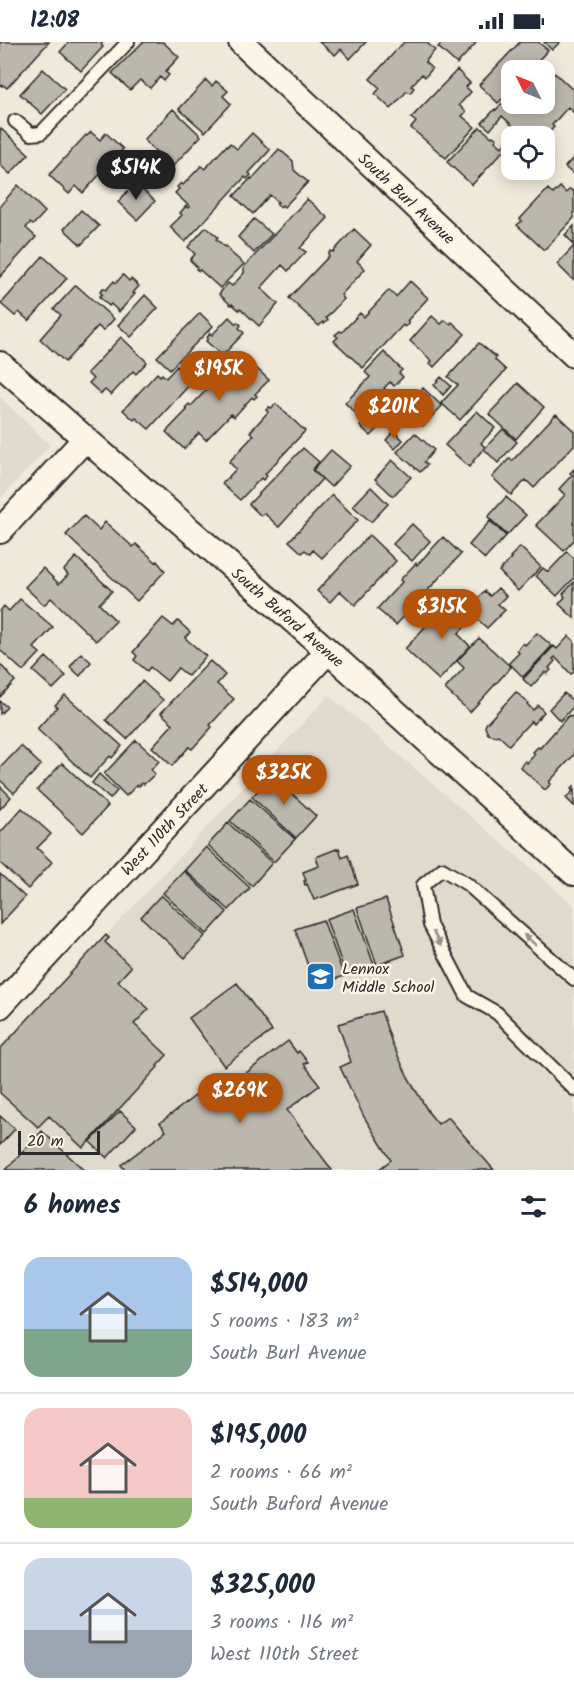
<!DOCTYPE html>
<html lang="en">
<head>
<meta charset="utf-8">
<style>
  :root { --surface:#fff; --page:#f6f6f7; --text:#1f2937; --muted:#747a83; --line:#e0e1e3; --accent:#b45309 }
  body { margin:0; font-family:Kalam,sans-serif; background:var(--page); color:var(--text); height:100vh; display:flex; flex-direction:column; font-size:22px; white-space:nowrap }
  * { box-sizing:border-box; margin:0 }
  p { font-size:20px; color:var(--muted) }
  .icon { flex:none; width:33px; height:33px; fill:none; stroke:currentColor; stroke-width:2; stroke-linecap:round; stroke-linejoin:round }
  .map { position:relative; height:1128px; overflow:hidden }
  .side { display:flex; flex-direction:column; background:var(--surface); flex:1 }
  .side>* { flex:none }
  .needle { width:39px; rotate:313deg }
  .tools { position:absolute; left:501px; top:18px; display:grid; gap:12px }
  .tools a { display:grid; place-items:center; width:54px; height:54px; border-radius:12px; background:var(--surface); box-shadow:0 3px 15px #0003; font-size:30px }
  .scale { position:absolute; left:18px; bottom:15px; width:82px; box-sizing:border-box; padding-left:6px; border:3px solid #2b2b2b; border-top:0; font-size:16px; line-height:21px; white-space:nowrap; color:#2b2b2b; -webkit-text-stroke:4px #fcf5e5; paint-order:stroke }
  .price { position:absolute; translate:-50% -51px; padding:0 14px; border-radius:21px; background:var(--accent); color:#fff; font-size:20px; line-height:39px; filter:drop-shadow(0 2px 3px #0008) }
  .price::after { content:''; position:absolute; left:50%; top:36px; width:18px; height:14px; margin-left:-9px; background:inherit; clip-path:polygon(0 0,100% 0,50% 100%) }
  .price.current { background:#222; color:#fff }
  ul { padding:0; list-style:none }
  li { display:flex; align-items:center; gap:18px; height:150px; padding:0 24px }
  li+li { border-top:2px solid var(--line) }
  li span { display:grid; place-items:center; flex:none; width:168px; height:120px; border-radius:18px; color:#555 }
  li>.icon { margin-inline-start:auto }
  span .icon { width:72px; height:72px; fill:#fffc; stroke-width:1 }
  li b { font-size:26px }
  h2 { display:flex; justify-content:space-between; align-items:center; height:72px; padding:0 24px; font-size:26px }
  .status { display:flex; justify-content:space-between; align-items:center; height:42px; padding:0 30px; background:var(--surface); direction:ltr }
  .status svg { height:16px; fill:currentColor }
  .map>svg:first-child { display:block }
</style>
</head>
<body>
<div class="status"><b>12:08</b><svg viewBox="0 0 49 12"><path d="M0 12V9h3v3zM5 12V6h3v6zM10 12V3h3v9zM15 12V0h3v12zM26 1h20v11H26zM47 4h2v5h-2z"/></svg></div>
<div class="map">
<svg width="574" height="1128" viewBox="0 0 574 1128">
  <rect width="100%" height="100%" fill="#efe9da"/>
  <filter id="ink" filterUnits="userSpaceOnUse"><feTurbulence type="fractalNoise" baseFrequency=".0167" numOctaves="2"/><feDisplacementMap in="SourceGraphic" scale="12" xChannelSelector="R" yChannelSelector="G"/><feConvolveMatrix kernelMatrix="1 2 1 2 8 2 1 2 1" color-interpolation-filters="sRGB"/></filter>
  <g filter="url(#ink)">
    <path fill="#e0dacc" d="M 0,355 L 50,403 L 0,457 Z
      M 329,653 L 574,863 L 574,1128 L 0,1128 L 0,1008 Z"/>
    <path fill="#bcb7ac" stroke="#2b2b2b" stroke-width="1.5" d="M 0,0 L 49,0 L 7,46 L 3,43 L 2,44 L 0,43 Z
      M 69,0 L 103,0 L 101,2 L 103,5 L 81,29 L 60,10 Z
      M 143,0 L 163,0 L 179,15 L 165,30 L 169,33 L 164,39 L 160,35 L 150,46 L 140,38 L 130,48 L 112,31 Z
      M 319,0 L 366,0 L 350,17 L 341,7 L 335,13 Z
      M 404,0 L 426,0 L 435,8 L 425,20 L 432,27 L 425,35 L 422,32 L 411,44 L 414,46 L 410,51 L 407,49 L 391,67 L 375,52 L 380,46 L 370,37 Z
      M 443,0 L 475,0 L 476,1 L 457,22 L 438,5 Z
      M 520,0 L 538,0 L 548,8 L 529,28 L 512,28 L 512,47 L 498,61 L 479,43 Z
      M 544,0 L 560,0 L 552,8 Z
      M 43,27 L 65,47 L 42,72 L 20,52 Z
      M 457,28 L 470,41 L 466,45 L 471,50 L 459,63 L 466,70 L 462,74 L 475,85 L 446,116 L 411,86 L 416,80 L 411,76 Z
      M 555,31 L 574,49 L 574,71 L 568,65 L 552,83 L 554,85 L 546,94 L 544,92 L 541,94 L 524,94 L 502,74 L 490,88 L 482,81 L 495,67 L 496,68 L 505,58 L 519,70 L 527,62 L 544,62 L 544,42 Z
      M 206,38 L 212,44 L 216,39 L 228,49 L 223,54 L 231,62 L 205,90 L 179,67 Z
      M 173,67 L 201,94 L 172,125 L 144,98 Z
      M 480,85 L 492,95 L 493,94 L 497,97 L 495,99 L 502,105 L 506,100 L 512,105 L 512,114 L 510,116 L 503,109 L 472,143 L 447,120 Z
      M 0,86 L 29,112 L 10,132 L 0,123 Z
      M 91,90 L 100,98 L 106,91 L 123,107 L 83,151 L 76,144 L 69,152 L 49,133 L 86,93 L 87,94 Z
      M 252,91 L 270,108 L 249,131 L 251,133 L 247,137 L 245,135 L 185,200 L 170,185 L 182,173 L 180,171 L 186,164 L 188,166 L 190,165 L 175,151 L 179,147 L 177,145 L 181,141 L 183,143 L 201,124 L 205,127 L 227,103 L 228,104 L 230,101 L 237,107 Z
      M 279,107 L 293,119 L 294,128 L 308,140 L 284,165 L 282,163 L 280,165 L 276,161 L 278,160 L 270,153 L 253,172 L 234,154 L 251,136 L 252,137 Z
      M 574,115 L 574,133 L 565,125 Z
      M 135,141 L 155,159 L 137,178 L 118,160 Z
      M 18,143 L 45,170 L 33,183 L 30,181 L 26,186 L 36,195 L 0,235 L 0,164 Z
      M 560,145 L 566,151 L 570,147 L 574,150 L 574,176 L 544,208 L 517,183 L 522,179 L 520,177 L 548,147 L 553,152 Z
      M 307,157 L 328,176 L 300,206 L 306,210 L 288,229 L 282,223 L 261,246 L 278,262 L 259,284 L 240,266 L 239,268 L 232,262 L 231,263 L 219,252 L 228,241 L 232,244 L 244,231 L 244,225 Z
      M 81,168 L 99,184 L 81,203 L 64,187 Z
      M 254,177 L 272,192 L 254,211 L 238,195 Z
      M 574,184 L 574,237 L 573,238 L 557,222 L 574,204 L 572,202 L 573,201 L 565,193 Z
      M 206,185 L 218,195 L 216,197 L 225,205 L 226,204 L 230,208 L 229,209 L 244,222 L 220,246 L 200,228 L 199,229 L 196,227 L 197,225 L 190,218 L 195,212 L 188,205 Z
      M 354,187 L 371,203 L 357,219 L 365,227 L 341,253 L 344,257 L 326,276 L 328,278 L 324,282 L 323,280 L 319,284 L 289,256 L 329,214 L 328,212 L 331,209 L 333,210 Z
      M 43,214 L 67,236 L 29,279 L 19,270 L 15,274 L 1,262 Z
      M 123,233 L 129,239 L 131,237 L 139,244 L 133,251 L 135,252 L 119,270 L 111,262 L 109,264 L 99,255 L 102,252 L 100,250 L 103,246 L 106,248 L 114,239 L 116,241 Z
      M 410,239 L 428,256 L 407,279 L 409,281 L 405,285 L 403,283 L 363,326 L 334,299 L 338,295 L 335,293 L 340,289 L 342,290 L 360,271 L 364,275 L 389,248 L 396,255 Z
      M 76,243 L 114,277 L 103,289 L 98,284 L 65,320 L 40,297 L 61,273 L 54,267 Z
      M 145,253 L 158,266 L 131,295 L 118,283 Z
      M 200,271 L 213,284 L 170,327 L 157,315 Z
      M 432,274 L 441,282 L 445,278 L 450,282 L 452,280 L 465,292 L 434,325 L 430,321 L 432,319 L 410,299 Z
      M 229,275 L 236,282 L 237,280 L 241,283 L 239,286 L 244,291 L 222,314 L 206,299 L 208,297 L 207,296 L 210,291 L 212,293 Z
      M 121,295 L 147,320 L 136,332 L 133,329 L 111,353 L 105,348 L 101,352 L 89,341 L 93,337 L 87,331 Z
      M 479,301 L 496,315 L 495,318 L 506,328 L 460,378 L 441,361 L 458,343 L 448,335 Z
      M 384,310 L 402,328 L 399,331 L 403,335 L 394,344 L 390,340 L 384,346 L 390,352 L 386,356 L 397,367 L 371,394 L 360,384 L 365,380 L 345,361 L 370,335 L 365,330 Z
      M 241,312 L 269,338 L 255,352 L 257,354 L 254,357 L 252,355 L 234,375 L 231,372 L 206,398 L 199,391 L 184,407 L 166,390 L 187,368 L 185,366 L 189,362 L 191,364 Z
      M 177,324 L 193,339 L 149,387 L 136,376 L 134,378 L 123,368 L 157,331 L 160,334 L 162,332 L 166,336 Z
      M 441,335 L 451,344 L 443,353 L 434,343 Z
      M 518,341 L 544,365 L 516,397 L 489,372 Z
      M 423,346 L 442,364 L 423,384 L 415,376 L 411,380 L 403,371 L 406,368 L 404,366 Z
      M 276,362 L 305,389 L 265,432 L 267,434 L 263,438 L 261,436 L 240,458 L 222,442 L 236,427 L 229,420 L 254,393 L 250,390 L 268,370 L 266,368 L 269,365 L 271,366 Z
      M 477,369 L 495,386 L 481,401 L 485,405 L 473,419 L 474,420 L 469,425 L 445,403 Z
      M 556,372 L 574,389 L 574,403 L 534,446 L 526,438 L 511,453 L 492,435 L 510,416 L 512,419 Z
      M 503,387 L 517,400 L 498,421 L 484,407 Z
      M 394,389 L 403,398 L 395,407 L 386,398 Z
      M 415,391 L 434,408 L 424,420 L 427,423 L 420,430 L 397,410 Z
      M 303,406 L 319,420 L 312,428 L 322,437 L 279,485 L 264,471 L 261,474 L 249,462 Z
      M 331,408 L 350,424 L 331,445 L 313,428 Z
      M 392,418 L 411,435 L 393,454 L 375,437 Z
      M 574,427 L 574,498 L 564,509 L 536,483 L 565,453 L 559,447 L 572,433 L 570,431 Z
      M 371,445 L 388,462 L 371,480 L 353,464 Z
      M 332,453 L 358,478 L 322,516 L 313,508 L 310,512 L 305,508 L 302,511 L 289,499 Z
      M 506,455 L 526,473 L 507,493 L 488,475 Z
      M 84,474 L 99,488 L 105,480 L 133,505 L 136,502 L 156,520 L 157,519 L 165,529 L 137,559 L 66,493 Z
      M 490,479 L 506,494 L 485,517 L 469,503 Z
      M 412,482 L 430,499 L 412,519 L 393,502 Z
      M 369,493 L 396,519 L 355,563 L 340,549 L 330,560 L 317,549 Z
      M 443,495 L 461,512 L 396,583 L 377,567 L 402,540 L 400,538 L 416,521 L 417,523 Z
      M 520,505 L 541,525 L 518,549 L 499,529 L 512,516 L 510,515 Z
      M 567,510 L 574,516 L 574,536 L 557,554 L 536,534 L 543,526 L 548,530 Z
      M 76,515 L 112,549 L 99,562 L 116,579 L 96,599 L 51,556 L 44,563 L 25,545 L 43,526 L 59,542 L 68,533 L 64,528 Z
      M 574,540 L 574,576 L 559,562 L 565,555 L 563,552 Z
      M 498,546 L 506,554 L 498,562 L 505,568 L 487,586 L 467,568 L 485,549 L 490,554 Z
      M 451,556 L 473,576 L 458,592 L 470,604 L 439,638 L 405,607 Z
      M 20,557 L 53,585 L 34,606 L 40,611 L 23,629 L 0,608 L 0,569 L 4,564 L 9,569 Z
      M 163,576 L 173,584 L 178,579 L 190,590 L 185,596 L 206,614 L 188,634 L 178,626 L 167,639 L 150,625 L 147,629 L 134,618 L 137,614 L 133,610 Z
      M 537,591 L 552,604 L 523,635 L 509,621 L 519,611 L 517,608 L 523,601 L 525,603 Z
      M 569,594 L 574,599 L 574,630 L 571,632 L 555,615 L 553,617 L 555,619 L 549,626 L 551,628 L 547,632 L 545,630 L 531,645 L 523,637 L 554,604 L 557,607 Z
      M 479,596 L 511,625 L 470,670 L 445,647 L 464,626 L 457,619 Z
      M 81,611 L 91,620 L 80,634 L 70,625 Z
      M 46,615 L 66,634 L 53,647 L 33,629 Z
      M 210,619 L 225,633 L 217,642 L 234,657 L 210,683 L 212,685 L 192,707 L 189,705 L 172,724 L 152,705 L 173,682 L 161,671 Z
      M 0,622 L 15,639 L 0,655 Z
      M 142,639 L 163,658 L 127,697 L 106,678 Z
      M 516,650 L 528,661 L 527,662 L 533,668 L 538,663 L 544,670 L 533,682 L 531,679 L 509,703 L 498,693 L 495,694 L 488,692 L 485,685 L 486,682 Z
      M 564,651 L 574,660 L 574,664 L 560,679 L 549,667 Z
      M 65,653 L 122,704 L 112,716 L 110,714 L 90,736 L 37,687 L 57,665 L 55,663 Z
      M 0,659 L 7,665 L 0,672 Z
      M 574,671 L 574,713 L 549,740 L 551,742 L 545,748 L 520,725 L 525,719 L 527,721 L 535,712 L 533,710 L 538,705 L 540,706 L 569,673 L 571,675 Z
      M 136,698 L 159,719 L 151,728 L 155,732 L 144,742 L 142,741 L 139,744 L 137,743 L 126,754 L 104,732 Z
      M 21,704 L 41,723 L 14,751 L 0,738 L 0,726 Z
      M 62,721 L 108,764 L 83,791 L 37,748 Z
      M 99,732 L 117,749 L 110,757 L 92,741 Z
      M 272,733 L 316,774 L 296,796 L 252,755 Z
      M 0,744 L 11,755 L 0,767 Z
      M 574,744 L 574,764 L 566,756 L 573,749 L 571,747 Z
      M 250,757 L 295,797 L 274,820 L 230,779 Z
      M 22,766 L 51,792 L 37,806 L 52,820 L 28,847 L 0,821 L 0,791 Z
      M 228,781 L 272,821 L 252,844 L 208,803 Z
      M 206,805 L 250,846 L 229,868 L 185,828 Z
      M 339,806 L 342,816 L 348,813 L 358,842 L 314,858 L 307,842 L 305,843 L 304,839 L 306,839 L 303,830 L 319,824 L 316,815 Z
      M 184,829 L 227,870 L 207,892 L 163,851 Z
      M 0,832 L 25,855 L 0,882 Z
      M 161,853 L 205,894 L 185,916 L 141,875 Z
      M 386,857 L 405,913 L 377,923 L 357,866 Z
      M 354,867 L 374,923 L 346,933 L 326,877 Z
      M 323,878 L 344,934 L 315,944 L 295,887 Z
      M 106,893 L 109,896 L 105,900 L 131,925 L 118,939 L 149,967 L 134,982 L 167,1013 L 157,1024 L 158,1025 L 83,1106 L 49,1074 L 38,1085 L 0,1051 L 0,1007 Z
      M 237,941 L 272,989 L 224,1024 L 189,976 Z
      M 381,969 L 392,1001 L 408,1035 L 429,1071 L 438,1082 L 448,1075 L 494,1128 L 378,1128 L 391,1118 L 364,1075 L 340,1025 L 351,1020 L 338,982 Z
      M 288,999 L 297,1011 L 299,1009 L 308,1020 L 304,1022 L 320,1043 L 287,1068 L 332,1128 L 125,1128 L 121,1123 L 166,1089 L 160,1081 L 204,1047 L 210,1053 L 214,1049 L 217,1053 Z
      M 120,1069 L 136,1084 L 107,1116 L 90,1100 Z
      M 0,1074 L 15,1087 L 0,1103 Z
      M 42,1089 L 84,1128 L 6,1128 Z"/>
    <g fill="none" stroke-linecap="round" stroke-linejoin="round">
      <defs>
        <path id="lane" d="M 15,79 L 31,92 L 41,91 L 128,0
          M 574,937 L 467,842 L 442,827 L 423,843 L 430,883 L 467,954 L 497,971 L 574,1047"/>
        <path id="street" d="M 241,0 L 574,313
          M 0,322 L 328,609 L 574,831
          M 0,489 L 85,397
          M 0,964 L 328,609"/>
      </defs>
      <use href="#lane" stroke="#2b2b2b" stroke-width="16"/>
      <use href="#street" stroke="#2b2b2b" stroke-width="28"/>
      <use href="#lane" stroke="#fcf5e5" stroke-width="12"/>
      <use href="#street" stroke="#fcf5e5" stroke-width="24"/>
    </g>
    <defs><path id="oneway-solid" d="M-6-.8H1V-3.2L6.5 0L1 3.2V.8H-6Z" transform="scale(1.5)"/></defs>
    <g fill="#949088">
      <use href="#oneway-solid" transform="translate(437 897) rotate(62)"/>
      <use href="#oneway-solid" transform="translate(530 898) rotate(-138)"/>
    </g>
  </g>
  <defs>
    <symbol id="school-square" viewBox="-11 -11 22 22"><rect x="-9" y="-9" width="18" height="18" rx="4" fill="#1f6fb2" stroke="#fcf5e5"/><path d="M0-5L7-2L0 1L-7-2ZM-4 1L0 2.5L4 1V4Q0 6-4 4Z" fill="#fff"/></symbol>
  </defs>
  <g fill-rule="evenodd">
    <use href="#school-square" x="304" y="918" width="33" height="33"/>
  </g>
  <g text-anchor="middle" stroke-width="5" stroke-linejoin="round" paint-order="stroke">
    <g font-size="16" fill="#2b2b2b" stroke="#fcf5e5">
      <text transform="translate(407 156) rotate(43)" y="6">South Burl Avenue</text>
      <text transform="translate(288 575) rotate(41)" y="6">South Buford Avenue</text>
      <text transform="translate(164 787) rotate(-47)" y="6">West 110th Street</text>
    </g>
    <g font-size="16" fill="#2b2b2b" stroke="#fcf5e5" text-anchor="start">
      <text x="342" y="932">Lennox<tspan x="342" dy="18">Middle School</tspan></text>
    </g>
  </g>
</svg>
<div class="tools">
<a><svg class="needle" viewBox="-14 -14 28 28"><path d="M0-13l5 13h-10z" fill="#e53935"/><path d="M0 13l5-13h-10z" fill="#747a83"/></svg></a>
<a><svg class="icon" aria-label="locate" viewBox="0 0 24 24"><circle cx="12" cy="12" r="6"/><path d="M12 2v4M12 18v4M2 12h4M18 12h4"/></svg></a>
</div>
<div class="scale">20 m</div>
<b class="price current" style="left:136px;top:159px">$514K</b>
<b class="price" style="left:219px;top:360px">$195K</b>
<b class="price" style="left:394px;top:398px">$201K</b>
<b class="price" style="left:442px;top:598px">$315K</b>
<b class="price" style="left:284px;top:764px">$325K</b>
<b class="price" style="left:240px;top:1082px">$269K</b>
</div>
<section class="side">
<h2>6 homes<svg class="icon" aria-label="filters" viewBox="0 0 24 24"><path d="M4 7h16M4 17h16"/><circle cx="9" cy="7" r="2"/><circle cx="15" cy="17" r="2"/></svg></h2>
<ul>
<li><span style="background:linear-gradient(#a9c7e8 60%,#7fa58c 0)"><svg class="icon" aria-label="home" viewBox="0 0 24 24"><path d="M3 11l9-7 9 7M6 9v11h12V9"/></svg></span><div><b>$514,000</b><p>5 rooms · 183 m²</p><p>South Burl Avenue</p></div></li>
<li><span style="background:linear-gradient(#f6c9c9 75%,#8fb573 0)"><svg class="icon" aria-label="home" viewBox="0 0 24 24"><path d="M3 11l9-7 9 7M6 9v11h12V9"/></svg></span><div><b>$195,000</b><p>2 rooms · 66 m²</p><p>South Buford Avenue</p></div></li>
<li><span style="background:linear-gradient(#c9d6e8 60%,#9aa5b1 0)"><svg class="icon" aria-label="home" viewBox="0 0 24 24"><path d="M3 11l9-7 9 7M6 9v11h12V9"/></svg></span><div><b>$325,000</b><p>3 rooms · 116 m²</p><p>West 110th Street</p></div></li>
</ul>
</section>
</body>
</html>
